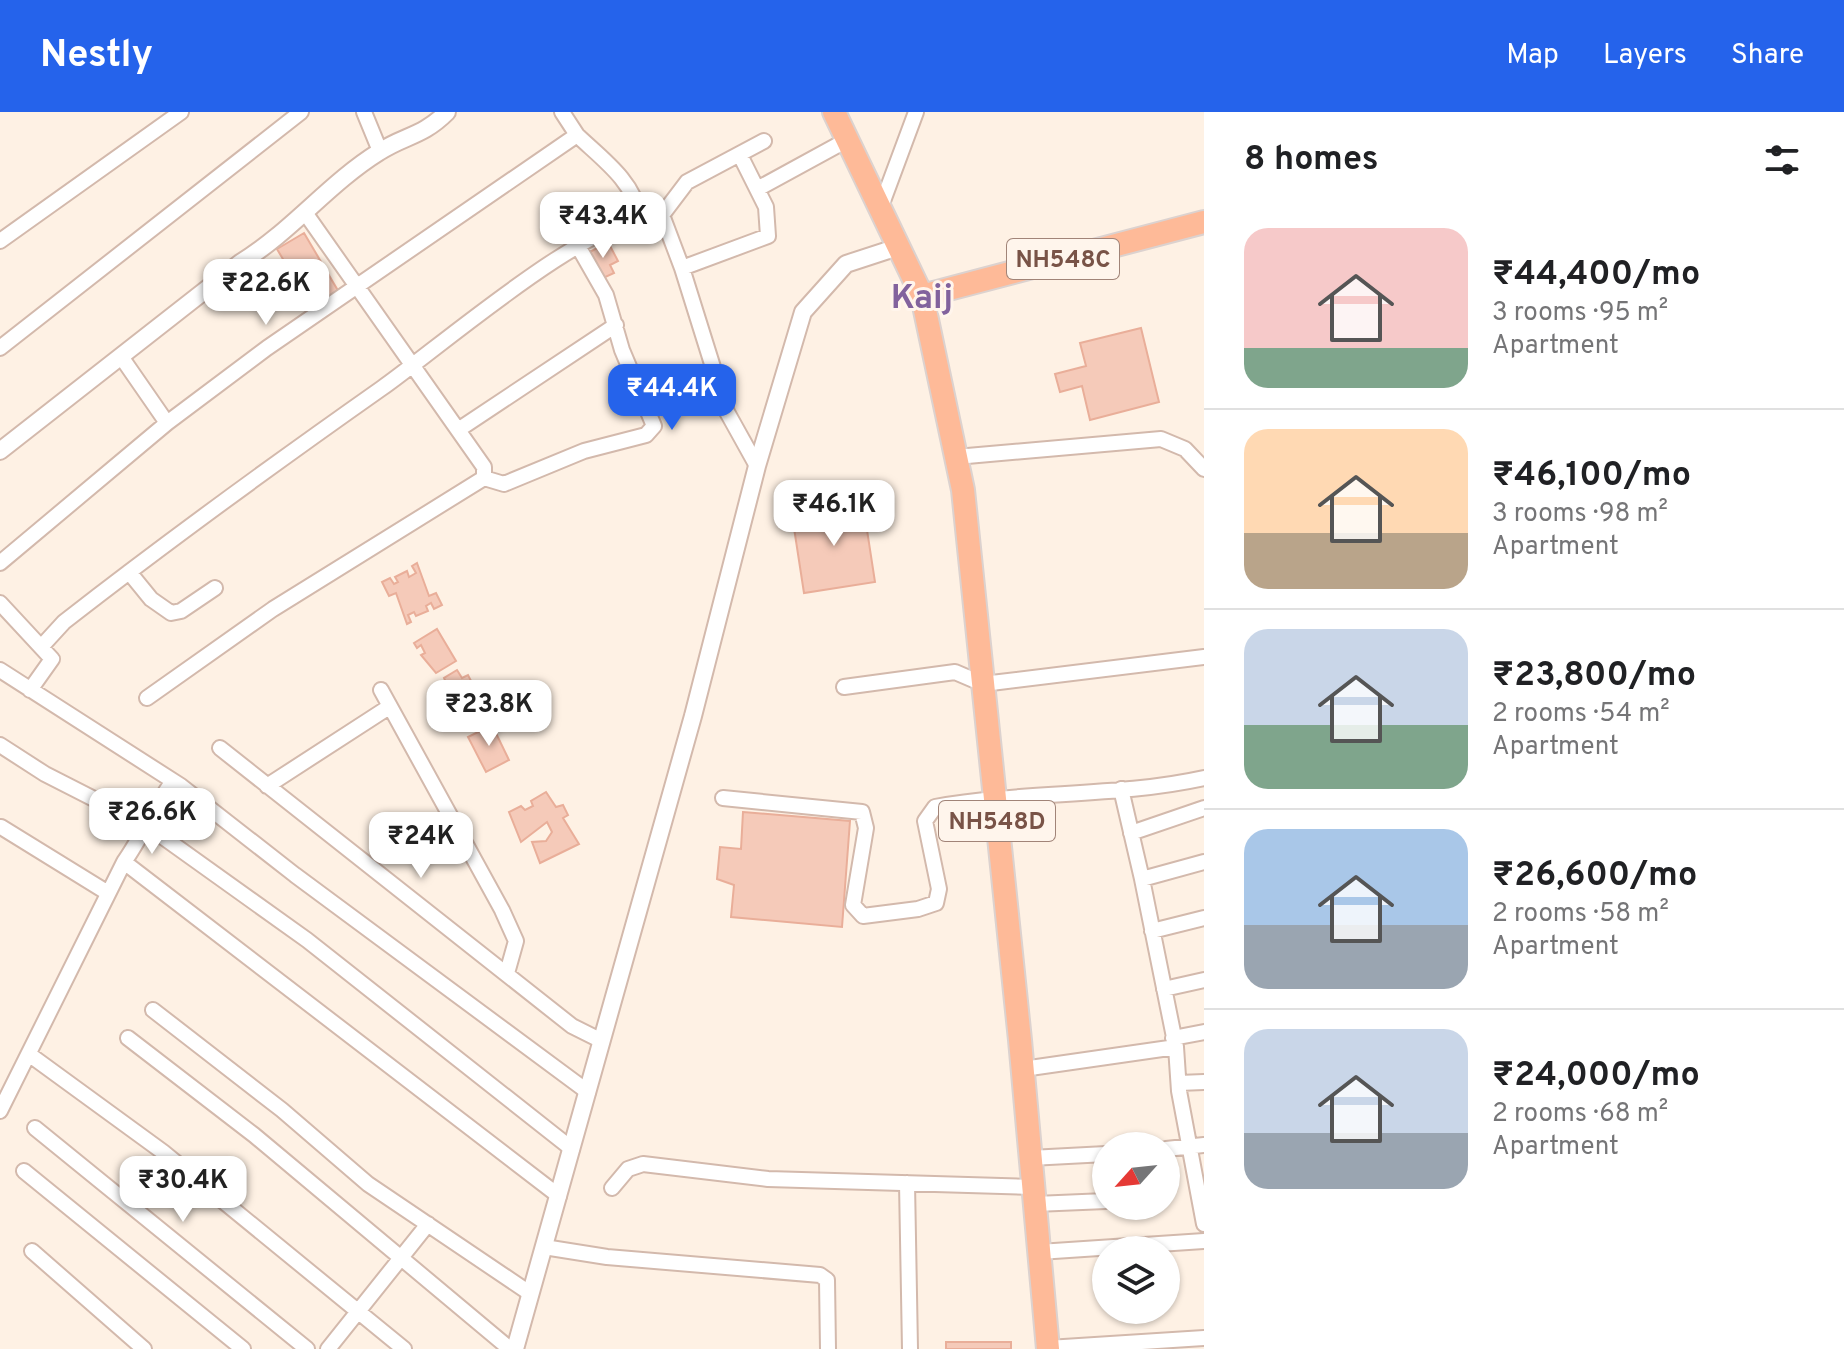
<!DOCTYPE html>
<html lang="en">
<head>
<meta charset="utf-8">
<style>
  :root { --surface:#fff; --page:#f2f2f2; --text:#202124; --muted:#757577; --line:#e0e0e0; --accent:#2563eb }
  body { margin:0; font-family:Overpass,sans-serif; background:var(--page); color:var(--text); height:100vh; display:flex; flex-direction:column; font-size:30px; white-space:nowrap }
  * { box-sizing:border-box; margin:0 }
  p { font-size:26px; color:var(--muted) }
  .icon { flex:none; width:44px; height:44px; fill:none; stroke:currentColor; stroke-width:2; stroke-linecap:round; stroke-linejoin:round }
  .map { position:relative; flex:1; overflow:hidden }
  .drawer { display:flex; flex-direction:column; background:var(--surface); width:640px }
  .drawer>* { flex:none }
  .needle { width:52px; rotate:243deg }
  .fabs { position:absolute; left:1092px; top:1020px; display:grid; gap:16px }
  .fabs a { display:grid; place-items:center; width:88px; height:88px; border-radius:50%; background:var(--surface); box-shadow:0 2px 6px #0004; font-size:40px }
  .price { position:absolute; translate:-50% -68px; padding:0 18px; border-radius:16px; background:#fff; color:#222; font-size:26px; line-height:52px; filter:drop-shadow(0 2px 4px #0008) }
  .price::after { content:''; position:absolute; left:50%; top:48px; width:24px; height:18px; margin-left:-12px; background:inherit; clip-path:polygon(0 0,100% 0,50% 100%) }
  .price.active { background:var(--accent); color:#fff }
  ul { padding:0; list-style:none }
  li { display:flex; align-items:center; gap:24px; height:200px; padding:0 40px }
  li+li { border-top:2px solid var(--line) }
  li span { display:grid; place-items:center; flex:none; width:224px; height:160px; border-radius:24px; color:#555 }
  li>.icon { margin-inline-start:auto }
  span .icon { width:96px; height:96px; fill:#fffc; stroke-width:1 }
  li b { font-size:34px }
  h2 { display:flex; justify-content:space-between; align-items:center; height:96px; padding:0 40px; font-size:34px }
  header { display:flex; align-items:center; gap:48px; box-sizing:border-box; height:112px; padding:0 40px; background:var(--accent); color:#fff }
  header strong { font-size:38px }
  nav { display:flex; gap:44px; margin-inline-start:auto; font-size:28px }
  main { display:flex; flex:1; min-height:0 }
  .map>svg:first-child { display:block }
</style>
</head>
<body>
<header>
<strong>Nestly</strong>
<nav><a>Map</a><a>Layers</a><a>Share</a></nav>
</header>
<main>
<div class="map">
<svg width="1204" height="1237" viewBox="0 0 1204 1237">
  <rect width="100%" height="100%" fill="#fef1e4"/>
  <path fill="#f5cab9" stroke="#e9ae99" stroke-width="2" d="M 304,121 L 340,182 L 313,198 L 277,137 Z
    M 608,130 L 618,149 L 610,153 L 614,161 L 601,167 L 588,141 Z
    M 1141,216 L 1159,290 L 1090,308 L 1082,274 L 1060,280 L 1055,262 L 1086,254 L 1080,231 Z
    M 863,392 L 875,470 L 804,481 L 792,403 Z
    M 417,451 L 429,484 L 436,481 L 442,493 L 434,497 L 431,491 L 426,494 L 428,499 L 416,504 L 414,500 L 408,503 L 411,510 L 407,512 L 396,481 L 389,484 L 382,470 L 390,466 L 394,472 L 398,470 L 395,465 L 407,459 L 409,465 L 416,461 L 412,454 Z
    M 437,517 L 456,549 L 436,561 L 421,543 L 425,541 L 421,533 L 417,536 L 414,531 Z
    M 457,558 L 462,566 L 468,563 L 487,600 L 471,613 L 465,604 L 461,606 L 444,566 Z
    M 492,613 L 509,648 L 486,660 L 468,625 Z
    M 546,680 L 556,695 L 563,693 L 568,703 L 563,706 L 579,732 L 540,751 L 532,730 L 546,729 L 552,720 L 547,710 L 521,730 L 509,700 L 521,694 L 525,698 L 533,694 L 531,689 Z
    M 743,700 L 850,709 L 842,815 L 731,805 L 734,773 L 717,767 L 720,735 L 741,737 Z
    M 946,1230 L 1011,1230 L 1011,1237 L 946,1237 Z"/>
  <g fill="none" stroke-linecap="round" stroke-linejoin="round">
    <defs>
      <path id="minor" d="M 364,0 L 380,39
        M 577,23 C 601,46 634,69 639,103
        M 759,76 L 847,28
        M 880,97 L 916,0
        M 662,103 L 687,70 L 764,29
        M 0,129 L 181,0
        M 682,156 L 768,124 L 766,95 L 740,43
        M 0,236 L 301,0
        M 122,246 L 167,311
        M 458,318 L 616,213
        M 956,345 L 1161,327 L 1185,337 L 1204,357
        M 484,366 L 504,372 L 584,339 L 646,323 L 654,314 L 622,238 L 606,183 L 578,134
        M 0,451 L 167,311 L 267,236 L 577,23 L 562,0
        M 129,460 L 151,487 L 171,501 L 181,499 L 215,476
        M 0,491 L 52,547 L 30,578
        M 42,534 L 64,510 C 168,429 274,352 382,276 C 439,236 597,98 662,103 L 682,156 L 727,300 L 757,354
        M 0,558 L 181,674 L 295,763 L 588,980
        M 844,575 L 955,560 L 983,572 L 1204,545
        M 381,578 L 502,798 L 516,829 L 507,861
        M 147,586 L 273,497 L 484,366 L 484,355 L 306,102
        M 0,633 L 45,662 L 149,715 L 307,828 L 572,1037
        M 220,636 L 572,914 L 602,929
        M 267,674 L 389,595
        M 1121,677 L 1142,767
        M 723,686 L 862,700 L 866,716 L 853,793 L 863,804 L 918,797 L 936,791 L 939,777 L 925,709 L 935,695 C 1024,679 1118,685 1204,666
        M 1,715 L 108,781
        M 1131,721 L 1204,696
        M 124,750 C 143,723 154,695 173,669
        M 1152,819 L 1204,806
        M 1164,877 L 1204,868
        M 153,898 L 282,998 L 368,1072 L 531,1182
        M 128,926 L 254,1023 L 510,1237
        M 1173,926 L 1204,920
        M 1176,935 L 1179,979 L 1204,1112
        M 30,943 L 163,1040 L 404,1237
        M 1023,957 L 1176,935 L 1142,767 L 1204,750
        M 1179,971 L 1204,970
        M 0,999 L 124,750 L 559,1084
        M 35,1016 L 307,1237
        M 1166,1037 L 1204,1033
        M 1030,1046 L 1106,1042
        M 24,1059 L 243,1237
        M 907,1071 L 910,1237
        M 612,1076 L 628,1057 L 643,1052 L 768,1067 L 1033,1075
        M 1035,1092 L 1106,1089
        M 544,1135 L 607,1145 L 820,1163 L 827,1168 L 828,1237
        M 32,1139 L 144,1237
        M 1039,1140 L 1204,1129
        M 1048,1236 L 1204,1226
        M 328,1237 L 428,1112"/>
      <path id="tertiary" d="M 0,339 L 240,151 C 291,120 329,71 379,40 C 405,23 422,25 447,0
        M 515,1237 L 693,604 L 757,354 L 803,200 L 846,152 L 898,135"/>
      <path id="trunk" d="M 834,0 L 922,184 L 963,378 L 1020,928 L 1048,1237
        M 922,184 L 1204,110"/>
    </defs>
    <use href="#minor" stroke="#d3b9ac" stroke-width="18"/>
    <use href="#tertiary" stroke="#d3b9ac" stroke-width="20"/>
    <use href="#trunk" stroke="#dcd2cf" stroke-width="26"/>
    <use href="#minor" stroke="#fff" stroke-width="14"/>
    <use href="#tertiary" stroke="#fff" stroke-width="16"/>
    <use href="#trunk" stroke="#feba98" stroke-width="22"/>
  </g>
  <g text-anchor="middle" stroke-width="6" stroke-linejoin="round" paint-order="stroke">
    <g fill="#fff5ec" stroke="#a18478" stroke-width="2">
      <rect x="1007" y="127" width="112" height="40" rx="6"/>
      <rect x="939" y="689" width="116" height="40" rx="6"/>
    </g>
    <g font-size="24" font-weight="bold" fill="#795347">
      <text x="1063" y="155">NH548C</text>
      <text x="997" y="717">NH548D</text>
    </g>
    <g font-size="34" font-weight="bold" fill="#82629d" stroke="#fff5ec">
      <text x="922" y="196">Kaij</text>
    </g>
  </g>
</svg>
<div class="fabs">
<a><svg class="needle" viewBox="-14 -14 28 28"><path d="M0-13l5 13h-10z" fill="#e53935"/><path d="M0 13l5-13h-10z" fill="#757577"/></svg></a>
<a><svg class="icon" aria-label="layers" viewBox="0 0 24 24"><path d="M12 4l9 5-9 5-9-5zM3 14l9 5 9-5"/></svg></a>
</div>
<b class="price" style="left:603px;top:148px">₹43.4K</b>
<b class="price" style="left:266px;top:215px">₹22.6K</b>
<b class="price active" style="left:672px;top:320px">₹44.4K</b>
<b class="price" style="left:834px;top:436px">₹46.1K</b>
<b class="price" style="left:489px;top:636px">₹23.8K</b>
<b class="price" style="left:152px;top:744px">₹26.6K</b>
<b class="price" style="left:421px;top:768px">₹24K</b>
<b class="price" style="left:183px;top:1112px">₹30.4K</b>
</div>
<section class="drawer">
<h2>8 homes<svg class="icon" aria-label="filters" viewBox="0 0 24 24"><path d="M4 7h16M4 17h16"/><circle cx="9" cy="7" r="2"/><circle cx="15" cy="17" r="2"/></svg></h2>
<ul>
<li><span style="background:linear-gradient(#f6c9c9 75%,#7fa58c 0)"><svg class="icon" aria-label="home" viewBox="0 0 24 24"><path d="M3 11l9-7 9 7M6 9v11h12V9"/></svg></span><div><b>₹44,400/mo</b><p>3 rooms · 95 m²</p><p>Apartment</p></div></li>
<li><span style="background:linear-gradient(#ffd9b3 65%,#b9a48a 0)"><svg class="icon" aria-label="home" viewBox="0 0 24 24"><path d="M3 11l9-7 9 7M6 9v11h12V9"/></svg></span><div><b>₹46,100/mo</b><p>3 rooms · 98 m²</p><p>Apartment</p></div></li>
<li><span style="background:linear-gradient(#c9d6e8 60%,#7fa58c 0)"><svg class="icon" aria-label="home" viewBox="0 0 24 24"><path d="M3 11l9-7 9 7M6 9v11h12V9"/></svg></span><div><b>₹23,800/mo</b><p>2 rooms · 54 m²</p><p>Apartment</p></div></li>
<li><span style="background:linear-gradient(#a9c7e8 60%,#9aa5b1 0)"><svg class="icon" aria-label="home" viewBox="0 0 24 24"><path d="M3 11l9-7 9 7M6 9v11h12V9"/></svg></span><div><b>₹26,600/mo</b><p>2 rooms · 58 m²</p><p>Apartment</p></div></li>
<li><span style="background:linear-gradient(#c9d6e8 65%,#9aa5b1 0)"><svg class="icon" aria-label="home" viewBox="0 0 24 24"><path d="M3 11l9-7 9 7M6 9v11h12V9"/></svg></span><div><b>₹24,000/mo</b><p>2 rooms · 68 m²</p><p>Apartment</p></div></li>
</ul>
</section>
</main>
</body>
</html>
